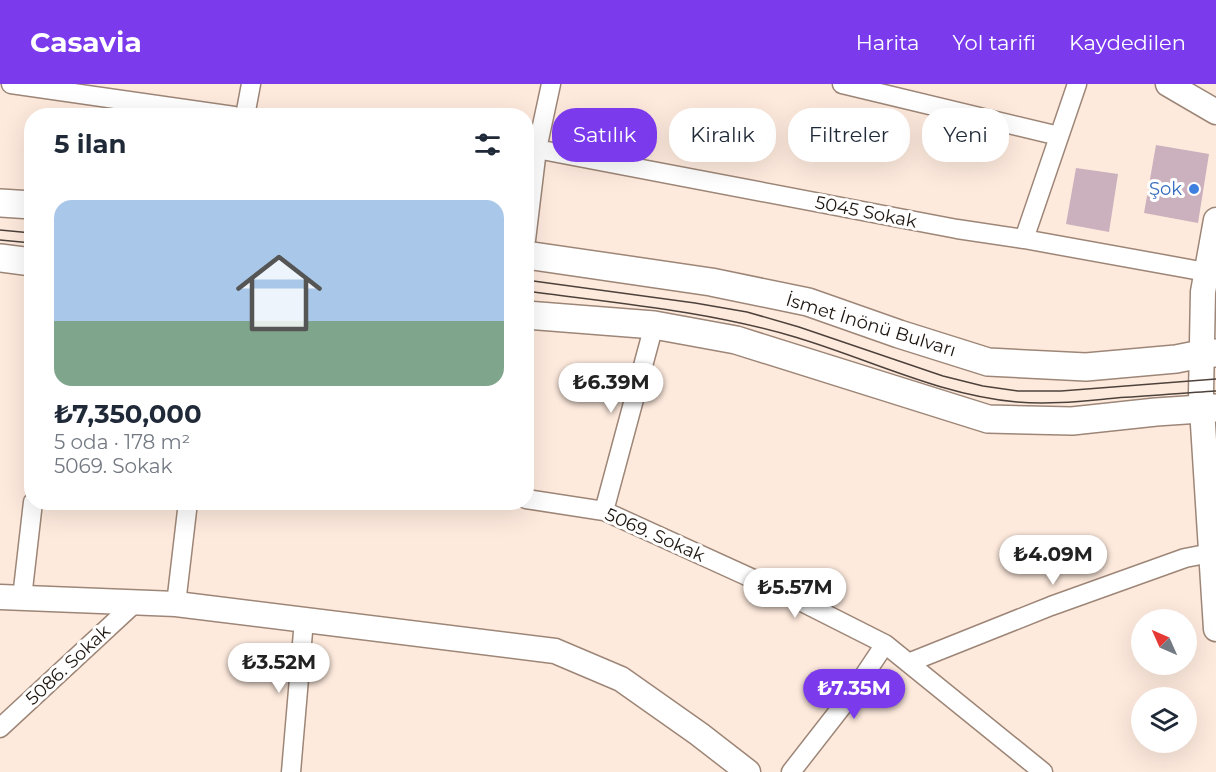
<!DOCTYPE html>
<html lang="tr">
<head>
<meta charset="utf-8">
<style>
  :root { --surface:#fff; --page:#f6f6f7; --text:#1f2937; --muted:#747a83; --line:#e0e1e3; --accent:#7c3aed }
  body { margin:0; font-family:Montserrat,sans-serif; background:var(--page); color:var(--text); height:100vh; display:flex; flex-direction:column; font-size:22px; white-space:nowrap }
  * { box-sizing:border-box; margin:0 }
  p { font-size:20px; color:var(--muted) }
  .icon { flex:none; width:33px; height:33px; fill:none; stroke:currentColor; stroke-width:2; stroke-linecap:round; stroke-linejoin:round }
  .map { position:relative; flex:1; overflow:hidden }
  .details { position:absolute; left:24px; top:24px; width:510px; height:402px; display:flex; flex-direction:column; background:var(--surface); border-radius:24px; box-shadow:0 6px 24px #0002 }
  .details>* { flex:none }
  .top-card { position:absolute; left:552px; top:24px; width:570px; height:54px; display:flex; gap:12px }
  .needle { width:39px; rotate:315deg }
  .buttons { position:absolute; left:1131px; top:525px; display:grid; gap:12px }
  .buttons a { display:grid; place-items:center; width:66px; height:66px; border-radius:50%; background:var(--surface); box-shadow:0 6px 24px #0002; font-size:30px }
  .price { position:absolute; translate:-50% -51px; padding:0 14px; border-radius:21px; background:#fff; color:#222; font-size:20px; line-height:39px; filter:drop-shadow(0 2px 3px #0008) }
  .price::after { content:''; position:absolute; left:50%; top:36px; width:18px; height:14px; margin-left:-9px; background:inherit; clip-path:polygon(0 0,100% 0,50% 100%) }
  .price.active { background:var(--accent); color:#fff }
  ul { padding:0; list-style:none }
  li { display:grid; align-content:center; gap:12px; height:318px; padding:0 30px }
  li+li { border-top:2px solid var(--line) }
  li span { display:grid; place-items:center; height:186px; border-radius:18px; color:#555 }
  li>.icon { margin-inline-start:auto }
  span .icon { width:108px; height:108px; fill:#fffc; stroke-width:1 }
  li b { font-size:26px }
  h2 { display:flex; justify-content:space-between; align-items:center; height:72px; padding:0 30px; font-size:26px }
  .pill { padding:0 21px; border-radius:24px; background:var(--surface); box-shadow:0 6px 24px #0002; font-size:21px; line-height:54px }
  .pill.active { background:var(--accent); color:#fff }
  header { display:flex; align-items:center; gap:36px; box-sizing:border-box; height:84px; padding:0 30px; background:var(--accent); color:#fff }
  header strong { font-size:28px }
  nav { display:flex; gap:33px; margin-inline-start:auto; font-size:21px }
  .map>svg:first-child { display:block }
</style>
</head>
<body>
<header>
<strong>Casavia</strong>
<nav><a>Harita</a><a>Yol tarifi</a><a>Kaydedilen</a></nav>
</header>
<div class="map">
<svg width="1216" height="688" viewBox="0 0 1216 688">
  <rect width="100%" height="100%" fill="#feeadd"/>
  <path fill="#cbb0bd" d="M 1156,61 L 1209,70 L 1198,139 L 1144,129 Z
    M 1076,84 L 1118,90 L 1109,148 L 1066,140 Z"/>
  <g fill="none" stroke-linecap="round" stroke-linejoin="round">
    <defs>
      <path id="street" d="M 11,0 L 234,32
        M 842,0 L 1059,52
        M 245,32 L 251,0
        M 526,64 L 542,66 L 957,145 L 1024,155 L 1206,188
        M 1024,155 L 1077,0
        M 526,156 L 537,65 L 551,0
        M 526,415 L 604,427 L 782,508 L 885,560 L 1043,688
        M 604,427 L 654,241
        M 22,514 L 33,418
        M 176,520 L 188,418
        M 908,579 L 1051,522 L 1185,474 L 1211,469
        M 0,644 L 136,518
        M 291,688 L 304,536
        M 791,688 L 851,611 L 885,560"/>
      <path id="secondary" d="M 1168,0 L 1216,28
        M 1216,136 L 1203,208 L 1201,309 L 1216,545
        M 0,513 L 176,520 L 555,567 L 621,595 L 699,650 L 748,688"/>
      <path id="primary" d="M 0,119 L 32,121
        M 526,171 L 711,198 L 808,218 L 899,250 L 988,278 L 1086,283 L 1176,275 L 1201,270 L 1216,269
        M 0,174 L 32,178
        M 526,231 L 654,241 L 736,256 L 988,335 L 1072,337 L 1156,328 L 1216,324"/>
    </defs>
    <use href="#street" stroke="#9d8677" stroke-width="21"/>
    <use href="#secondary" stroke="#9d8677" stroke-width="27"/>
    <use href="#primary" stroke="#9d8677" stroke-width="30"/>
    <use href="#street" stroke="#fff" stroke-width="18"/>
    <use href="#secondary" stroke="#fff" stroke-width="24"/>
    <use href="#primary" stroke="#fff" stroke-width="27"/>
    <path stroke="#4d423b" stroke-width="1.5" d="M 0,146 L 32,149
      M 0,156 L 32,159
      M 526,196 L 695,219 L 747,228 L 799,243 L 943,292 L 983,302 L 1018,307 L 1061,307 L 1216,295
      M 526,207 C 616,219 708,227 795,253 C 869,275 939,311 1017,318 C 1050,321 1083,317 1116,314 C 1150,312 1183,309 1216,307"/>
  </g>
  <circle fill="#3f7fe0" stroke="#fff" stroke-width="2" cx="1194" cy="105" r="6"/>
  <g text-anchor="middle" stroke-width="6" stroke-linejoin="round" paint-order="stroke">
    <g font-size="18" fill="#366cbe" stroke="#fff" text-anchor="end">
      <text x="1182" y="111">Şok</text>
    </g>
    <g font-size="18" fill="#1d150f" stroke="#fff">
      <text transform="translate(866 128) rotate(11)" y="6">5045 Sokak</text>
      <text transform="translate(871 241) rotate(17)" y="6">İsmet İnönü Bulvarı</text>
      <text transform="translate(655 451) rotate(24)" y="6">5069. Sokak</text>
      <text transform="translate(68 581) rotate(-43)" y="6">5086. Sokak</text>
    </g>
  </g>
</svg>
<div class="buttons">
<a><svg class="needle" viewBox="-14 -14 28 28"><path d="M0-13l5 13h-10z" fill="#e53935"/><path d="M0 13l5-13h-10z" fill="#747a83"/></svg></a>
<a><svg class="icon" aria-label="layers" viewBox="0 0 24 24"><path d="M12 4l9 5-9 5-9-5zM3 14l9 5 9-5"/></svg></a>
</div>
<b class="price" style="left:611px;top:330px">₺6.39M</b>
<b class="price" style="left:1053px;top:502px">₺4.09M</b>
<b class="price" style="left:795px;top:535px">₺5.57M</b>
<b class="price" style="left:279px;top:610px">₺3.52M</b>
<b class="price active" style="left:854px;top:636px">₺7.35M</b>
<div class="top-card">
<a class="pill active">Satılık</a>
<a class="pill">Kiralık</a>
<a class="pill">Filtreler</a>
<a class="pill">Yeni</a>
</div>
<section class="details">
<h2>5 ilan<svg class="icon" aria-label="filters" viewBox="0 0 24 24"><path d="M4 7h16M4 17h16"/><circle cx="9" cy="7" r="2"/><circle cx="15" cy="17" r="2"/></svg></h2>
<ul>
<li><span style="background:linear-gradient(#a9c7e8 65%,#7fa58c 0)"><svg class="icon" aria-label="home" viewBox="0 0 24 24"><path d="M3 11l9-7 9 7M6 9v11h12V9"/></svg></span><div><b>₺7,350,000</b><p>5 oda · 178 m²</p><p>5069. Sokak</p></div></li>
</ul>
</section>
</div>
</body>
</html>
